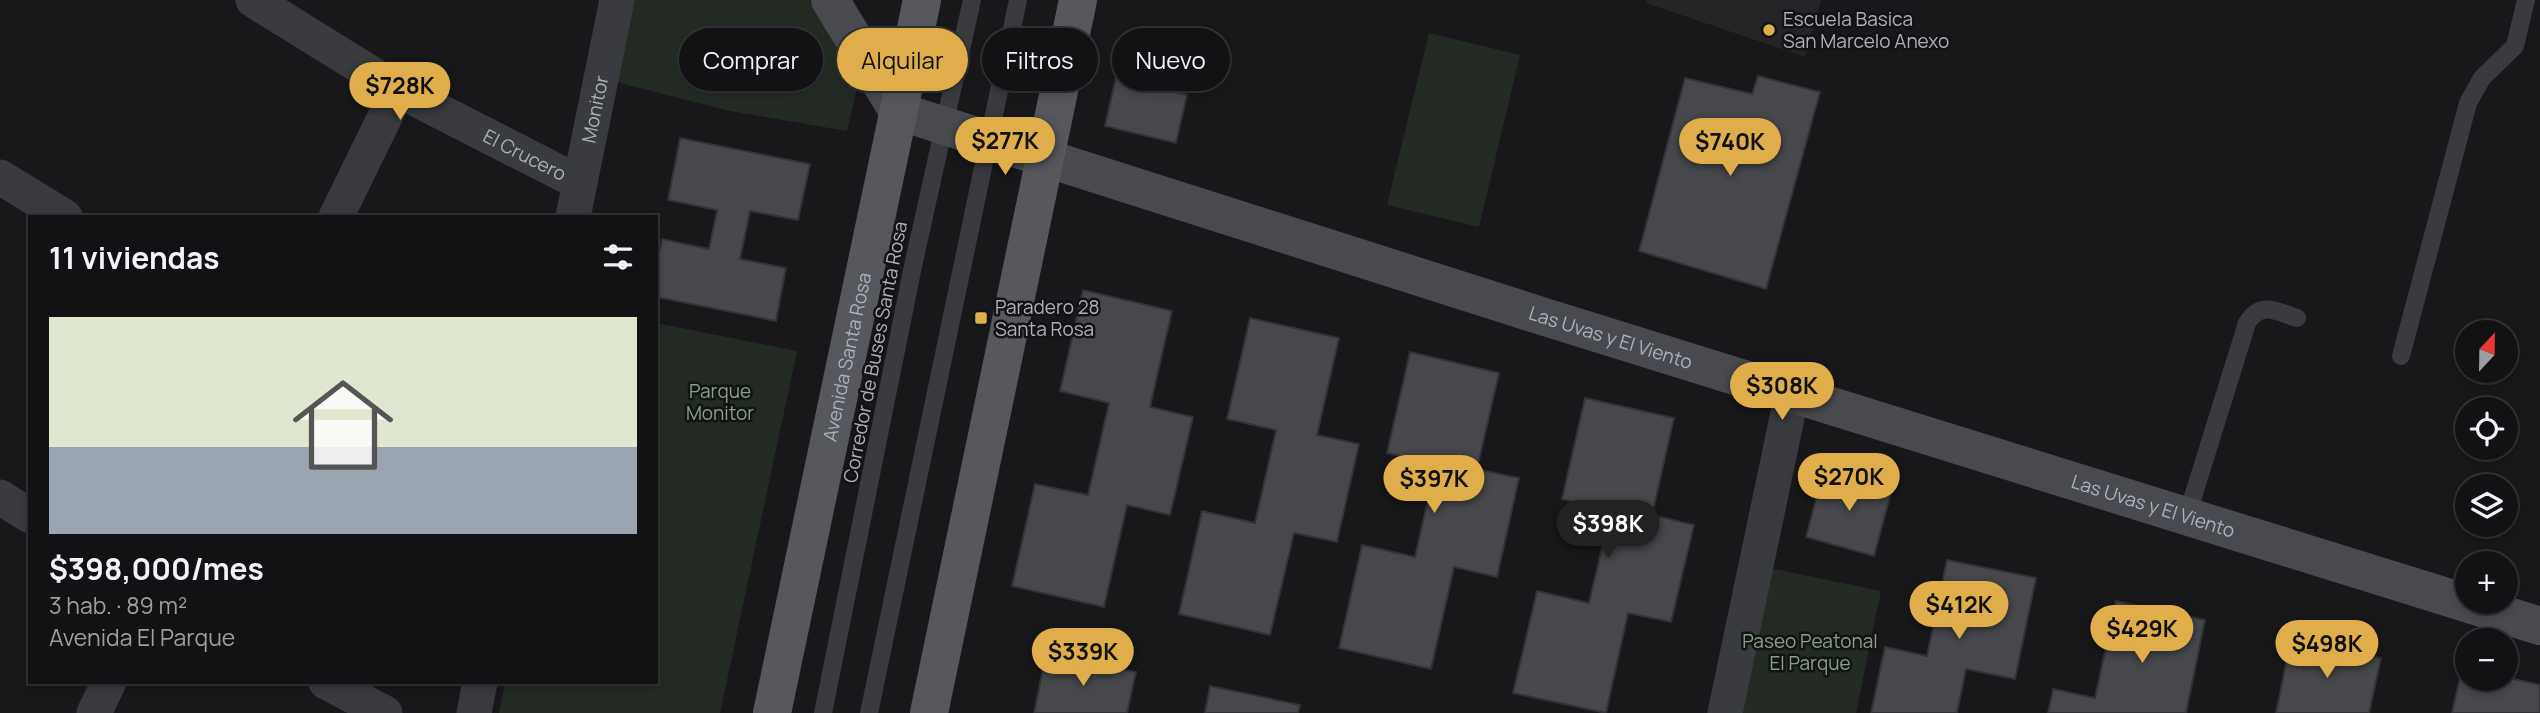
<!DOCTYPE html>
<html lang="es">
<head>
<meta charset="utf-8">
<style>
  :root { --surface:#121214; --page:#1f2022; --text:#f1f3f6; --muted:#9c9ea0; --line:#313234; --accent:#e0ad4b }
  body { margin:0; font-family:Manrope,sans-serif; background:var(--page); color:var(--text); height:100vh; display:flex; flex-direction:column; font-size:26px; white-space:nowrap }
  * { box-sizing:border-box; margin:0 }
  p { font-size:23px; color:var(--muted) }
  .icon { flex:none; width:38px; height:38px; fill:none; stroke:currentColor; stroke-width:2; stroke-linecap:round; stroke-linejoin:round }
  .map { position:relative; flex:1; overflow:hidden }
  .sheet { position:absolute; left:28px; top:215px; width:630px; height:469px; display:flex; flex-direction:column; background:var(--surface); border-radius:0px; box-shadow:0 4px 10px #0003,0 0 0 2px var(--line) }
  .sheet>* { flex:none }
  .guide { position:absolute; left:679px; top:28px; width:665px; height:63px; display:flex; gap:14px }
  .needle { width:46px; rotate:22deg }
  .controls { position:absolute; left:2455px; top:320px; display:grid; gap:14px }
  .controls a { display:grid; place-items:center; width:63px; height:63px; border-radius:50%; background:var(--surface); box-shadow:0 4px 10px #0003,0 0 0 2px var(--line); font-size:35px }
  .price { position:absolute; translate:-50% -60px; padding:0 16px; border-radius:24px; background:var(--accent); color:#111; font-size:23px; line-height:46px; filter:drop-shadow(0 2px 4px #0008) }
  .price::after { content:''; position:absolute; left:50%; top:42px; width:21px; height:16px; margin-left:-10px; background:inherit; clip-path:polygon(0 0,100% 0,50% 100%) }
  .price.active { background:#222; color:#fff }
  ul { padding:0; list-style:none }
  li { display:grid; align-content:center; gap:14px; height:371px; padding:0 21px }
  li+li { border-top:2px solid var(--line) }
  li span { display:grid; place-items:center; height:217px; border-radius:0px; color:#555 }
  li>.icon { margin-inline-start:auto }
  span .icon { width:126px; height:126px; fill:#fffc; stroke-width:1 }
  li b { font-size:30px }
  h2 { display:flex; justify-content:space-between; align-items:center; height:84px; padding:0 21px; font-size:30px }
  .pill { padding:0 24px; border-radius:32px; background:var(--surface); box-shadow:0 4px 10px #0003,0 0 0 2px var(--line); font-size:24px; line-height:63px }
  .pill.active { background:var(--accent); color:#111 }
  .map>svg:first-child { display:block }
</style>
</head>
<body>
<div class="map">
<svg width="2540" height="713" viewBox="0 0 2540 713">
  <rect width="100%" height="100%" fill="#18181a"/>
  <path fill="#242427" d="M 1647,0 L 1821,0 L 1805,57 L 1646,3 Z"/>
  <path fill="#232a24" d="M 631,0 L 809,0 L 859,79 L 847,131 L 730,111 L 612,81 Z
    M 1429,33 L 1520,55 L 1479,227 L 1387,205 Z
    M 656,323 L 797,351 L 720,713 L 499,713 L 505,683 L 656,682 Z
    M 1769,568 L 1881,591 L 1856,713 L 1739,713 Z"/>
  <path fill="#47484c" stroke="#333336" stroke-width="2" d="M 1758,76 L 1820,92 L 1766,289 L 1639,251 L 1685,78 L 1752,94 Z
    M 1116,77 L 1187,95 L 1176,143 L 1105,126 Z
    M 680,138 L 810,164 L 798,220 L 750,211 L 740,259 L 786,268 L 776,321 L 656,297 L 656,268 L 662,239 L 709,249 L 717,210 L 668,200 Z
    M 1083,290 L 1172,311 L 1150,407 L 1193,417 L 1170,515 L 1127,505 L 1104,607 L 1012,586 L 1035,484 L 1088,495 L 1109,403 L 1060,391 Z
    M 1250,318 L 1339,338 L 1317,435 L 1359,444 L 1337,542 L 1294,533 L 1270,635 L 1179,614 L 1202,511 L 1255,523 L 1276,430 L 1227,419 Z
    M 1410,352 L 1499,373 L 1477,469 L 1519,478 L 1497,577 L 1454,567 L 1431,669 L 1339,648 L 1362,545 L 1415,557 L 1436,464 L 1387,453 Z
    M 1585,398 L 1674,418 L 1652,515 L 1694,525 L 1671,622 L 1628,613 L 1606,713 L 1513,693 L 1537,591 L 1589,603 L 1611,510 L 1562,499 Z
    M 1824,469 L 1892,489 L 1874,556 L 1806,537 Z
    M 1947,560 L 2036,578 L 2015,679 L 1966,669 L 1957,713 L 1871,713 L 1885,647 L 1927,656 Z
    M 2116,601 L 2205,620 L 2186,713 L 2048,713 L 2053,689 L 2095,698 Z
    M 2291,639 L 2381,658 L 2369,713 L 2276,713 Z
    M 1046,654 L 1136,672 L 1127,713 L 1034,713 Z
    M 2462,668 L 2468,669 L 2468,679 L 2506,677 L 2540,685 L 2540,713 L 2452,713 Z
    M 1210,686 L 1300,705 L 1298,713 L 1205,713 Z"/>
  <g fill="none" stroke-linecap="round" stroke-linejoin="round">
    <path stroke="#3a3b3f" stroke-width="18" d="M 2401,356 L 2468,103 L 2482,78 L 2515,46 L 2526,0
      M 2187,516 L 2247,323 C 2261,301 2276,311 2297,318
      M 823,713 L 913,266 L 972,0
      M 869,713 L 1018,0"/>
    <g stroke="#3a3b3f" stroke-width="35">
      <path id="s1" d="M 253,0 L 398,90 L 580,183"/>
      <path d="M 0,177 L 65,217"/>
      <path d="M 336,217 L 398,90"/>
      <path id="s2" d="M 573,217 L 617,0"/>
      <path d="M 0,497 L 30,516"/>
      <path d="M 326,682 L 385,713"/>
      <path d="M 94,713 L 109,682"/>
      <path d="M 474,713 L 480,682"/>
      <path d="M 1725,713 L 1792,394"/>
    </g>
    <path stroke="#484a4f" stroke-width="38" id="s3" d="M 830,0 L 898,111 L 1548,318 L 2540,626"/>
    <g stroke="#56585d" stroke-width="38">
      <path id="s4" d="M 772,713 L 922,0"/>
      <path d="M 929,713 L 1078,0"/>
    </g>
  </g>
  <g fill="#e0ad4b" stroke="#131315" stroke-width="2.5">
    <circle cx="1769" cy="30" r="7"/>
    <rect x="974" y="311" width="14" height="14" rx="3.5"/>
  </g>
  <g text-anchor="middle" stroke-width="5" stroke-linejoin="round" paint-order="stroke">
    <g font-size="19" fill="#acb0b8" stroke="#131315" text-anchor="start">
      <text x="1783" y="26">Escuela Basica<tspan x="1783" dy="22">San Marcelo Anexo</tspan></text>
      <text x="995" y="314">Paradero 28<tspan x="995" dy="22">Santa Rosa</tspan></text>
    </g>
    <g font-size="19" fill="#acb0b8" stroke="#131315">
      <text dy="7" stroke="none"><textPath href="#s2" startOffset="110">Monitor</textPath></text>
      <text dy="7" stroke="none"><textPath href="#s1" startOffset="313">El Crucero</textPath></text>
      <text dy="7" stroke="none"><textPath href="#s3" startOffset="878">Las Uvas y El Viento</textPath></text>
      <text transform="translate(875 352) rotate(-79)" y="7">Corredor de Buses Santa Rosa</text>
      <text dy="7" stroke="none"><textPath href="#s4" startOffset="364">Avenida Santa Rosa</textPath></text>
      <text dy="7" stroke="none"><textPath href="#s3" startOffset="1446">Las Uvas y El Viento</textPath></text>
    </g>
    <g font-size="19" fill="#85a187" stroke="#131315">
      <text x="720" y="398">Parque<tspan x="720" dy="22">Monitor</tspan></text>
      <text x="1810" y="648">Paseo Peatonal<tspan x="1810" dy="22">El Parque</tspan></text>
    </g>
  </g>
</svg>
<div class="controls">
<a><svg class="needle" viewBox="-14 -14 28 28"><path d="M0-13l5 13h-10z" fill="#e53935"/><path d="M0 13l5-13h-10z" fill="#9c9ea0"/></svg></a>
<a><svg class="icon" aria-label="locate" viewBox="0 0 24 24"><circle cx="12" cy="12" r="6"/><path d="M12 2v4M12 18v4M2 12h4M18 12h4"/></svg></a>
<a><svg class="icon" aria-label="layers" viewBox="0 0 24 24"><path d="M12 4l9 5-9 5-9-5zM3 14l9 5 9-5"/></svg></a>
<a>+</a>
<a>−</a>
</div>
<b class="price" style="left:400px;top:122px">$728K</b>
<b class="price" style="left:1005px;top:177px">$277K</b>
<b class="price" style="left:1730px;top:178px">$740K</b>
<b class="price" style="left:1782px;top:422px">$308K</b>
<b class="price" style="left:1849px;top:513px">$270K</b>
<b class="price" style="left:1434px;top:515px">$397K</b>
<b class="price active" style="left:1608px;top:560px">$398K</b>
<b class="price" style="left:1959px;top:641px">$412K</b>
<b class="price" style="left:2142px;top:665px">$429K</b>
<b class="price" style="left:2327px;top:680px">$498K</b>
<b class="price" style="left:1083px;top:688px">$339K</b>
<div class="guide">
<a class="pill">Comprar</a>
<a class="pill active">Alquilar</a>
<a class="pill">Filtros</a>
<a class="pill">Nuevo</a>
</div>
<section class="sheet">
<h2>11 viviendas<svg class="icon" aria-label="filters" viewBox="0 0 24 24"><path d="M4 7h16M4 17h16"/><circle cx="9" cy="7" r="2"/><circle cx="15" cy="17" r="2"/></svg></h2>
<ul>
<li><span style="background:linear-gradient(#dfe7d0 60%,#9aa5b1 0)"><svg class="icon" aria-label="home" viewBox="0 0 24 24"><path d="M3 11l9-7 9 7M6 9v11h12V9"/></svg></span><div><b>$398,000/mes</b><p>3 hab. · 89 m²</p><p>Avenida El Parque</p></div></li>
</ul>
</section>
</div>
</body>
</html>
